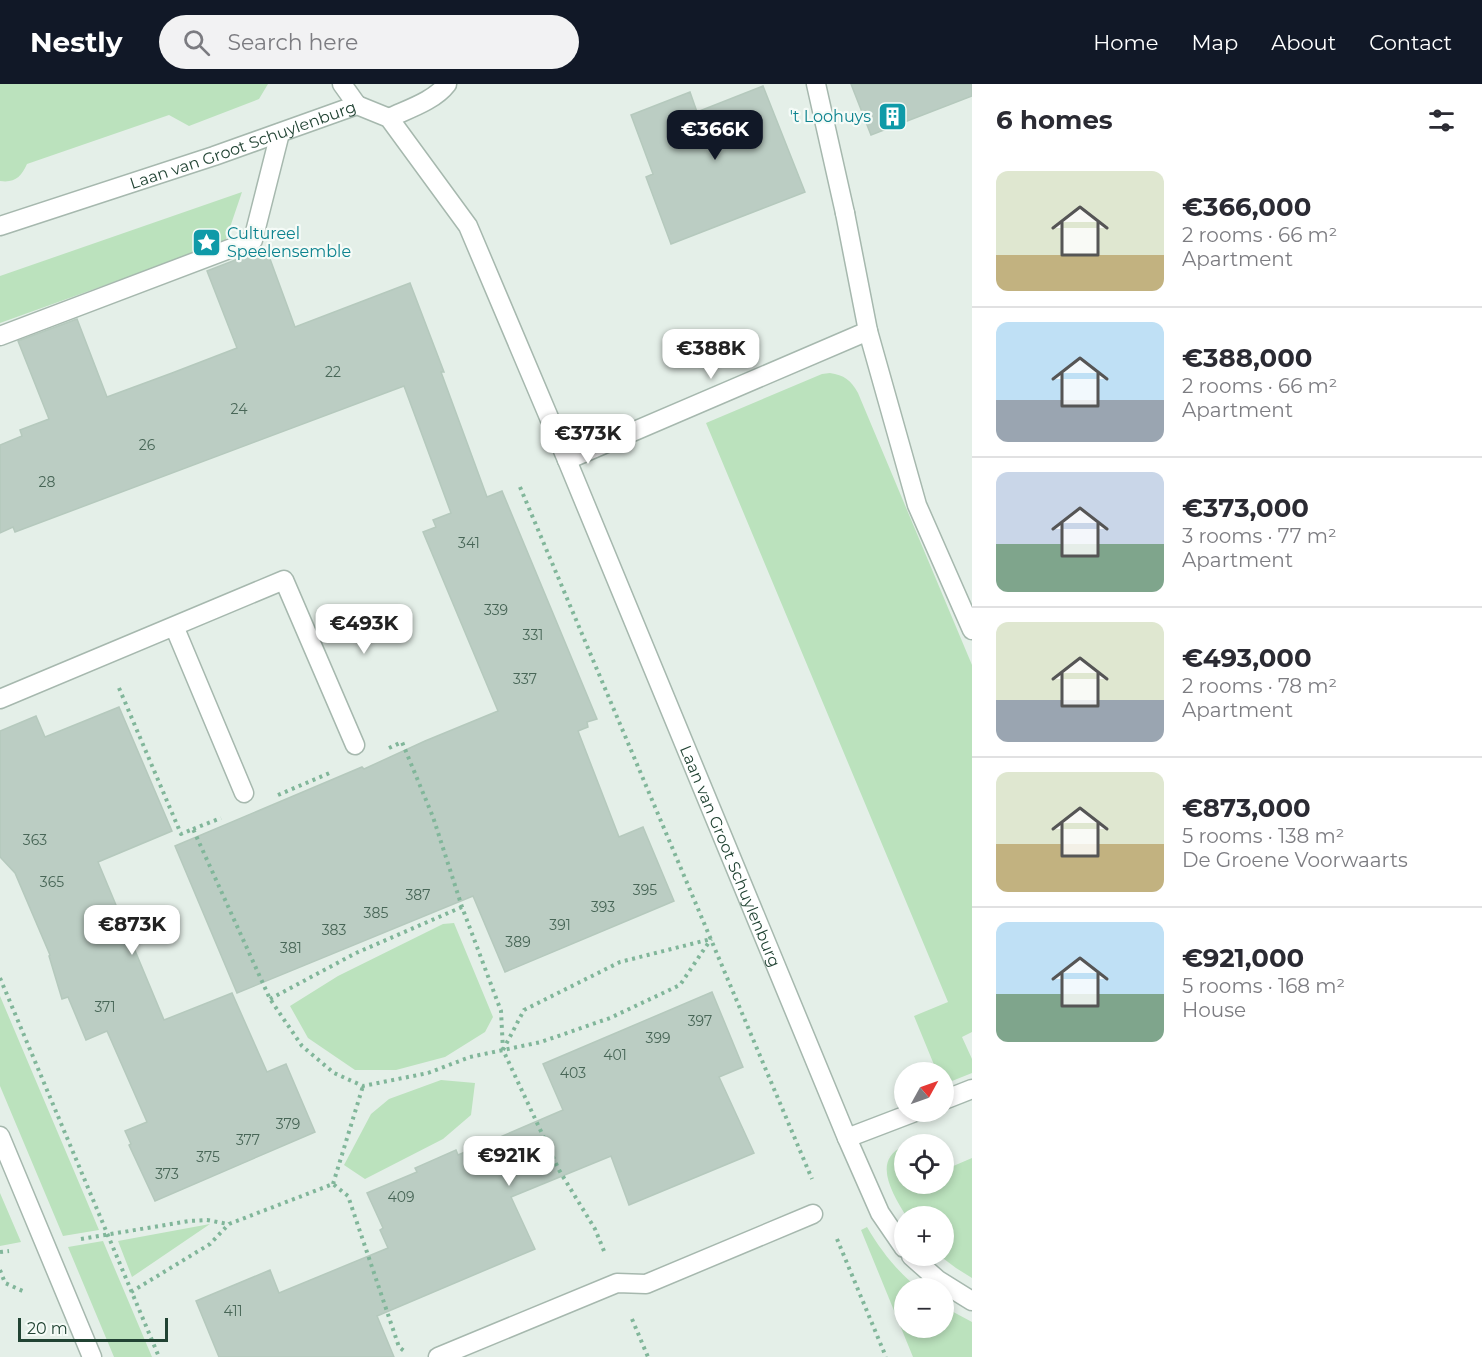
<!DOCTYPE html>
<html lang="en">
<head>
<meta charset="utf-8">
<style>
  :root { --surface:#fff; --page:#f2f2f3; --text:#2b2b33; --muted:#7c7c81; --line:#e1e1e2; --accent:#111827 }
  body { margin:0; font-family:Montserrat,sans-serif; background:var(--page); color:var(--text); height:100vh; display:flex; flex-direction:column; font-size:22px; white-space:nowrap }
  * { box-sizing:border-box; margin:0 }
  p { font-size:20px; color:var(--muted) }
  .icon { flex:none; width:33px; height:33px; fill:none; stroke:currentColor; stroke-width:2; stroke-linecap:round; stroke-linejoin:round }
  .map { position:relative; flex:1; overflow:hidden }
  .sheet { display:flex; flex-direction:column; background:var(--surface); width:510px }
  .sheet>* { flex:none }
  .needle { width:39px; rotate:50deg }
  .fabs { position:absolute; left:894px; top:978px; display:grid; gap:12px }
  .fabs a { display:grid; place-items:center; width:60px; height:60px; border-radius:50%; background:var(--surface); box-shadow:0 3px 9px #0003; font-size:30px }
  .scale { position:absolute; left:18px; bottom:15px; width:150px; box-sizing:border-box; padding-left:6px; border:3px solid #214333; border-top:0; font-size:16px; line-height:21px; white-space:nowrap; color:#214333; -webkit-text-stroke:4px #f5fbf7; paint-order:stroke }
  .price { position:absolute; translate:-50% -51px; padding:0 14px; border-radius:12px; background:#fff; color:#222; font-size:20px; line-height:39px; filter:drop-shadow(0 2px 3px #0008) }
  .price::after { content:''; position:absolute; left:50%; top:36px; width:18px; height:14px; margin-left:-9px; background:inherit; clip-path:polygon(0 0,100% 0,50% 100%) }
  .price.on { background:var(--accent); color:#fff }
  ul { padding:0; list-style:none }
  li { display:flex; align-items:center; gap:18px; height:150px; padding:0 24px }
  li+li { border-top:2px solid var(--line) }
  li span { display:grid; place-items:center; flex:none; width:168px; height:120px; border-radius:12px; color:#555 }
  li>.icon { margin-inline-start:auto }
  span .icon { width:72px; height:72px; fill:#fffc; stroke-width:1 }
  li b { font-size:26px }
  h2 { display:flex; justify-content:space-between; align-items:center; height:72px; padding:0 24px; font-size:26px }
  header { display:flex; align-items:center; gap:36px; box-sizing:border-box; height:84px; padding:0 30px; background:var(--accent); color:#fff }
  header strong { font-size:28px }
  nav { display:flex; gap:33px; margin-inline-start:auto; font-size:21px }
  .search { width:420px; height:54px; background:var(--page); display:flex; align-items:center; gap:15px; box-sizing:border-box; padding:0 21px; border-radius:33px; color:var(--muted); font-size:22px }
  main { display:flex; flex:1; min-height:0 }
  .map>svg:first-child { display:block }
</style>
</head>
<body>
<header>
<strong>Nestly</strong>
<div class="search"><svg class="icon" aria-label="search" viewBox="0 0 24 24"><circle cx="10" cy="10" r="6"/><path d="M15 15l6 6"/></svg>Search here</div>
<nav><a>Home</a><a>Map</a><a>About</a><a>Contact</a></nav>
</header>
<main>
<div class="map">
<svg width="972" height="1273" viewBox="0 0 972 1273">
  <rect width="100%" height="100%" fill="#e4efe8"/>
  <path fill="#bbe2bd" d="M 0,0 L 268,0 L 259,15 L 189,42 L 169,31 L 27,80 C 21,93 15,99 0,97 Z
    M 242,108 L 225,158 L 0,239 L 0,192 Z
    M 830,289 C 844,291 851,296 858,309 L 972,581 L 972,948 L 962,953 L 972,975 L 972,989 L 952,997 L 944,995 L 944,988 L 937,988 L 914,932 L 948,918 L 706,339 L 822,290 Z
    M 454,839 L 493,933 L 485,948 L 445,973 L 396,986 L 355,986 L 308,954 L 290,922 L 338,892 L 443,840 Z
    M 0,912 L 99,1146 L 63,1152 L 0,1002 Z
    M 441,996 L 475,999 L 471,1031 L 443,1055 L 365,1095 L 344,1081 L 371,1030 L 389,1015 Z
    M 904,1062 L 904,1100 L 944,1100 L 944,1086 L 972,1074 L 972,1194 L 956,1184 L 940,1172 L 944,1172 L 944,1132 L 906,1132 C 893,1110 871,1076 904,1062 Z
    M 0,1109 L 21,1158 L 0,1162 Z
    M 210,1140 L 132,1193 L 118,1157 Z
    M 867,1143 C 881,1167 897,1187 918,1204 L 904,1204 L 904,1244 L 944,1244 L 944,1223 L 972,1238 L 972,1273 L 913,1273 L 861,1146 Z
    M 103,1157 L 152,1273 L 114,1273 L 68,1163 Z"/>
  <path fill="#bbcdc3" stroke="#b5c9bd" stroke-width="1.5" d="M 851,0 L 972,0 L 972,12 L 871,51 Z
    M 763,2 L 805,108 L 671,160 L 646,93 L 653,90 L 631,31 L 690,8 L 697,28 Z
    M 266,164 L 295,243 L 410,199 L 444,288 L 441,288 L 487,413 L 502,407 L 597,635 L 587,638 L 588,643 L 578,647 L 619,753 L 643,743 L 674,817 L 505,888 L 473,812 L 237,909 L 175,762 L 362,683 L 364,685 L 425,657 L 498,627 L 423,448 L 436,443 L 433,436 L 451,429 L 404,302 L 15,448 L 13,443 L 0,449 L 0,361 L 22,352 L 20,346 L 49,335 L 18,257 L 77,235 L 107,313 L 172,289 L 237,264 L 207,187 Z
    M 119,623 L 172,747 L 98,778 L 164,936 L 232,909 L 267,988 L 286,980 L 315,1048 L 155,1117 L 129,1061 L 131,1060 L 125,1047 L 147,1038 L 107,947 L 86,956 L 68,913 L 62,915 L 49,872 L 50,871 L 15,789 L 0,773 L 0,647 L 36,632 L 45,653 Z
    M 712,908 L 743,983 L 719,993 L 754,1069 L 629,1121 L 611,1072 L 511,1113 L 535,1165 L 377,1232 L 394,1273 L 219,1273 L 196,1217 L 270,1186 L 279,1209 L 388,1164 L 380,1146 L 383,1144 L 367,1109 L 417,1088 L 415,1084 L 456,1066 L 458,1071 L 563,1026 L 543,980 Z"/>
  <g fill="none" stroke-linecap="round" stroke-linejoin="round">
    <defs>
      <path id="service" d="M 0,252 L 253,156 L 280,49
        M 174,542 L 244,709
        M 0,615 L 284,496 L 355,661
        M 438,1273 L 617,1199 L 646,1200 L 813,1130"/>
      <path id="pedestrian" d="M 816,0 L 845,129"/>
      <g id="minor">
        <path d="M 342,0 L 357,21"/>
        <path d="M 389,34 C 408,25 434,17 447,0"/>
        <path d="M 845,129 L 868,247 L 917,421 L 972,546"/>
        <path id="s1" d="M 0,142 L 214,72 L 357,21 L 389,34 L 468,142 L 567,376 L 847,1054 L 880,1129 L 904,1164"/>
        <path d="M 567,376 L 868,247"/>
        <path d="M 944,1016 L 972,1005"/>
        <path d="M 0,1052 L 92,1273"/>
        <path d="M 847,1054 L 915,1028"/>
        <path d="M 911,1172 L 938,1196 L 972,1217"/>
      </g>
    </defs>
    <use href="#service" stroke="#a6b8ae" stroke-width="21"/>
    <use href="#pedestrian" stroke="#a6b8ae" stroke-width="21"/>
    <use href="#minor" stroke="#a6b8ae" stroke-width="21"/>
    <path stroke="#81b69a" stroke-width="4" stroke-dasharray="3 4.5" stroke-linecap="butt" d="M 520,403 L 812,1095
      M 119,604 L 181,750 L 193,745 L 270,915 L 302,962 L 334,989 L 363,1002 L 428,989 L 470,973 L 541,958 L 610,934 L 680,901 L 711,855
      M 389,664 L 402,658 L 433,733 L 462,823 L 501,927 L 503,966 L 559,1086 L 595,1145 L 604,1167
      M 278,711 L 332,688
      M 193,745 L 221,734
      M 0,894 L 159,1273
      M 270,915 L 356,869 L 462,823
      M 503,966 L 524,926 L 620,878 L 711,855
      M 333,1100 L 363,1002
      M 81,1155 L 189,1137 L 207,1136 L 228,1140
      M 837,1155 L 886,1273
      M 0,1168 L 9,1167
      M 0,1186 L 5,1199 L 25,1208
      M 131,1208 L 210,1160 L 229,1140 L 333,1100 L 348,1112 L 399,1263 L 404,1267
      M 632,1235 L 648,1273"/>
    <use href="#service" stroke="#fff" stroke-width="18"/>
    <use href="#pedestrian" stroke="#fff" stroke-width="18"/>
    <use href="#minor" stroke="#fff" stroke-width="18"/>
  </g>
  <defs>
    <symbol id="building-square" viewBox="-11 -11 22 22"><rect x="-9" y="-9" width="18" height="18" rx="4" fill="#0f9aa8" stroke="#f5fbf7"/><path d="M-4-6H4V6H1V3H-1V6H-4ZM-2.5-4.3h1.7v1.8h-1.7ZM.8-4.3h1.7v1.8H.8ZM-2.5-1h1.7V.8h-1.7ZM.8-1h1.7V.8H.8Z" fill="#fff"/></symbol>
    <symbol id="sight-square" viewBox="-11 -11 22 22"><rect x="-9" y="-9" width="18" height="18" rx="4" fill="#0f9aa8" stroke="#f5fbf7"/><path d="M0-6L1.8-2.2L6-1.7L2.9 1.2L3.7 5.4L0 3.3L-3.7 5.4L-2.9 1.2L-6-1.7L-1.8-2.2Z" fill="#fff"/></symbol>
  </defs>
  <g fill-rule="evenodd">
    <use href="#building-square" x="876" y="16" width="33" height="33"/>
    <use href="#sight-square" x="190" y="142" width="33" height="33"/>
  </g>
  <g text-anchor="middle" stroke-width="4.5" stroke-linejoin="round" paint-order="stroke">
    <g font-size="14" fill="#486657">
      <text x="333" y="293">22</text>
      <text x="239" y="330">24</text>
      <text x="147" y="366">26</text>
      <text x="47" y="403">28</text>
      <text x="469" y="464">341</text>
      <text x="496" y="531">339</text>
      <text x="533" y="556">331</text>
      <text x="525" y="600">337</text>
      <text x="35" y="761">363</text>
      <text x="52" y="803">365</text>
      <text x="645" y="811">395</text>
      <text x="418" y="816">387</text>
      <text x="603" y="828">393</text>
      <text x="376" y="834">385</text>
      <text x="560" y="846">391</text>
      <text x="334" y="851">383</text>
      <text x="518" y="863">389</text>
      <text x="291" y="869">381</text>
      <text x="105" y="928">371</text>
      <text x="700" y="942">397</text>
      <text x="658" y="959">399</text>
      <text x="615" y="976">401</text>
      <text x="573" y="994">403</text>
      <text x="288" y="1045">379</text>
      <text x="248" y="1061">377</text>
      <text x="208" y="1078">375</text>
      <text x="167" y="1095">373</text>
      <text x="401" y="1118">409</text>
      <text x="233" y="1232">411</text>
    </g>
    <g font-size="16" fill="#0d838f" stroke="#f5fbf7" text-anchor="end">
      <text x="871" y="38">'t Loohuys</text>
      <text x="227" y="155" text-anchor="start">Cultureel<tspan x="227" dy="18">Speelensemble</tspan></text>
    </g>
    <g font-size="16" fill="#214333" stroke="#f5fbf7">
      <text dy="6" stroke="none"><textPath href="#s1" startOffset="256">Laan van Groot Schuylenburg</textPath></text>
      <text dy="6" stroke="none"><textPath href="#s1" startOffset="1228">Laan van Groot Schuylenburg</textPath></text>
    </g>
  </g>
</svg>
<div class="fabs">
<a><svg class="needle" viewBox="-14 -14 28 28"><path d="M0-13l5 13h-10z" fill="#e53935"/><path d="M0 13l5-13h-10z" fill="#7c7c81"/></svg></a>
<a><svg class="icon" aria-label="locate" viewBox="0 0 24 24"><circle cx="12" cy="12" r="6"/><path d="M12 2v4M12 18v4M2 12h4M18 12h4"/></svg></a>
<a>+</a>
<a>−</a>
</div>
<div class="scale">20 m</div>
<b class="price on" style="left:715px;top:77px">€366K</b>
<b class="price" style="left:711px;top:296px">€388K</b>
<b class="price" style="left:588px;top:381px">€373K</b>
<b class="price" style="left:364px;top:571px">€493K</b>
<b class="price" style="left:132px;top:872px">€873K</b>
<b class="price" style="left:509px;top:1103px">€921K</b>
</div>
<section class="sheet">
<h2>6 homes<svg class="icon" aria-label="filters" viewBox="0 0 24 24"><path d="M4 7h16M4 17h16"/><circle cx="9" cy="7" r="2"/><circle cx="15" cy="17" r="2"/></svg></h2>
<ul>
<li><span style="background:linear-gradient(#dfe7d0 70%,#c2b280 0)"><svg class="icon" aria-label="home" viewBox="0 0 24 24"><path d="M3 11l9-7 9 7M6 9v11h12V9"/></svg></span><div><b>€366,000</b><p>2 rooms · 66 m²</p><p>Apartment</p></div></li>
<li><span style="background:linear-gradient(#bfe0f5 65%,#9aa5b1 0)"><svg class="icon" aria-label="home" viewBox="0 0 24 24"><path d="M3 11l9-7 9 7M6 9v11h12V9"/></svg></span><div><b>€388,000</b><p>2 rooms · 66 m²</p><p>Apartment</p></div></li>
<li><span style="background:linear-gradient(#c9d6e8 60%,#7fa58c 0)"><svg class="icon" aria-label="home" viewBox="0 0 24 24"><path d="M3 11l9-7 9 7M6 9v11h12V9"/></svg></span><div><b>€373,000</b><p>3 rooms · 77 m²</p><p>Apartment</p></div></li>
<li><span style="background:linear-gradient(#dfe7d0 65%,#9aa5b1 0)"><svg class="icon" aria-label="home" viewBox="0 0 24 24"><path d="M3 11l9-7 9 7M6 9v11h12V9"/></svg></span><div><b>€493,000</b><p>2 rooms · 78 m²</p><p>Apartment</p></div></li>
<li><span style="background:linear-gradient(#dfe7d0 60%,#c2b280 0)"><svg class="icon" aria-label="home" viewBox="0 0 24 24"><path d="M3 11l9-7 9 7M6 9v11h12V9"/></svg></span><div><b>€873,000</b><p>5 rooms · 138 m²</p><p>De Groene Voorwaarts</p></div></li>
<li><span style="background:linear-gradient(#bfe0f5 60%,#7fa58c 0)"><svg class="icon" aria-label="home" viewBox="0 0 24 24"><path d="M3 11l9-7 9 7M6 9v11h12V9"/></svg></span><div><b>€921,000</b><p>5 rooms · 168 m²</p><p>House</p></div></li>
</ul>
</section>
</main>
</body>
</html>
